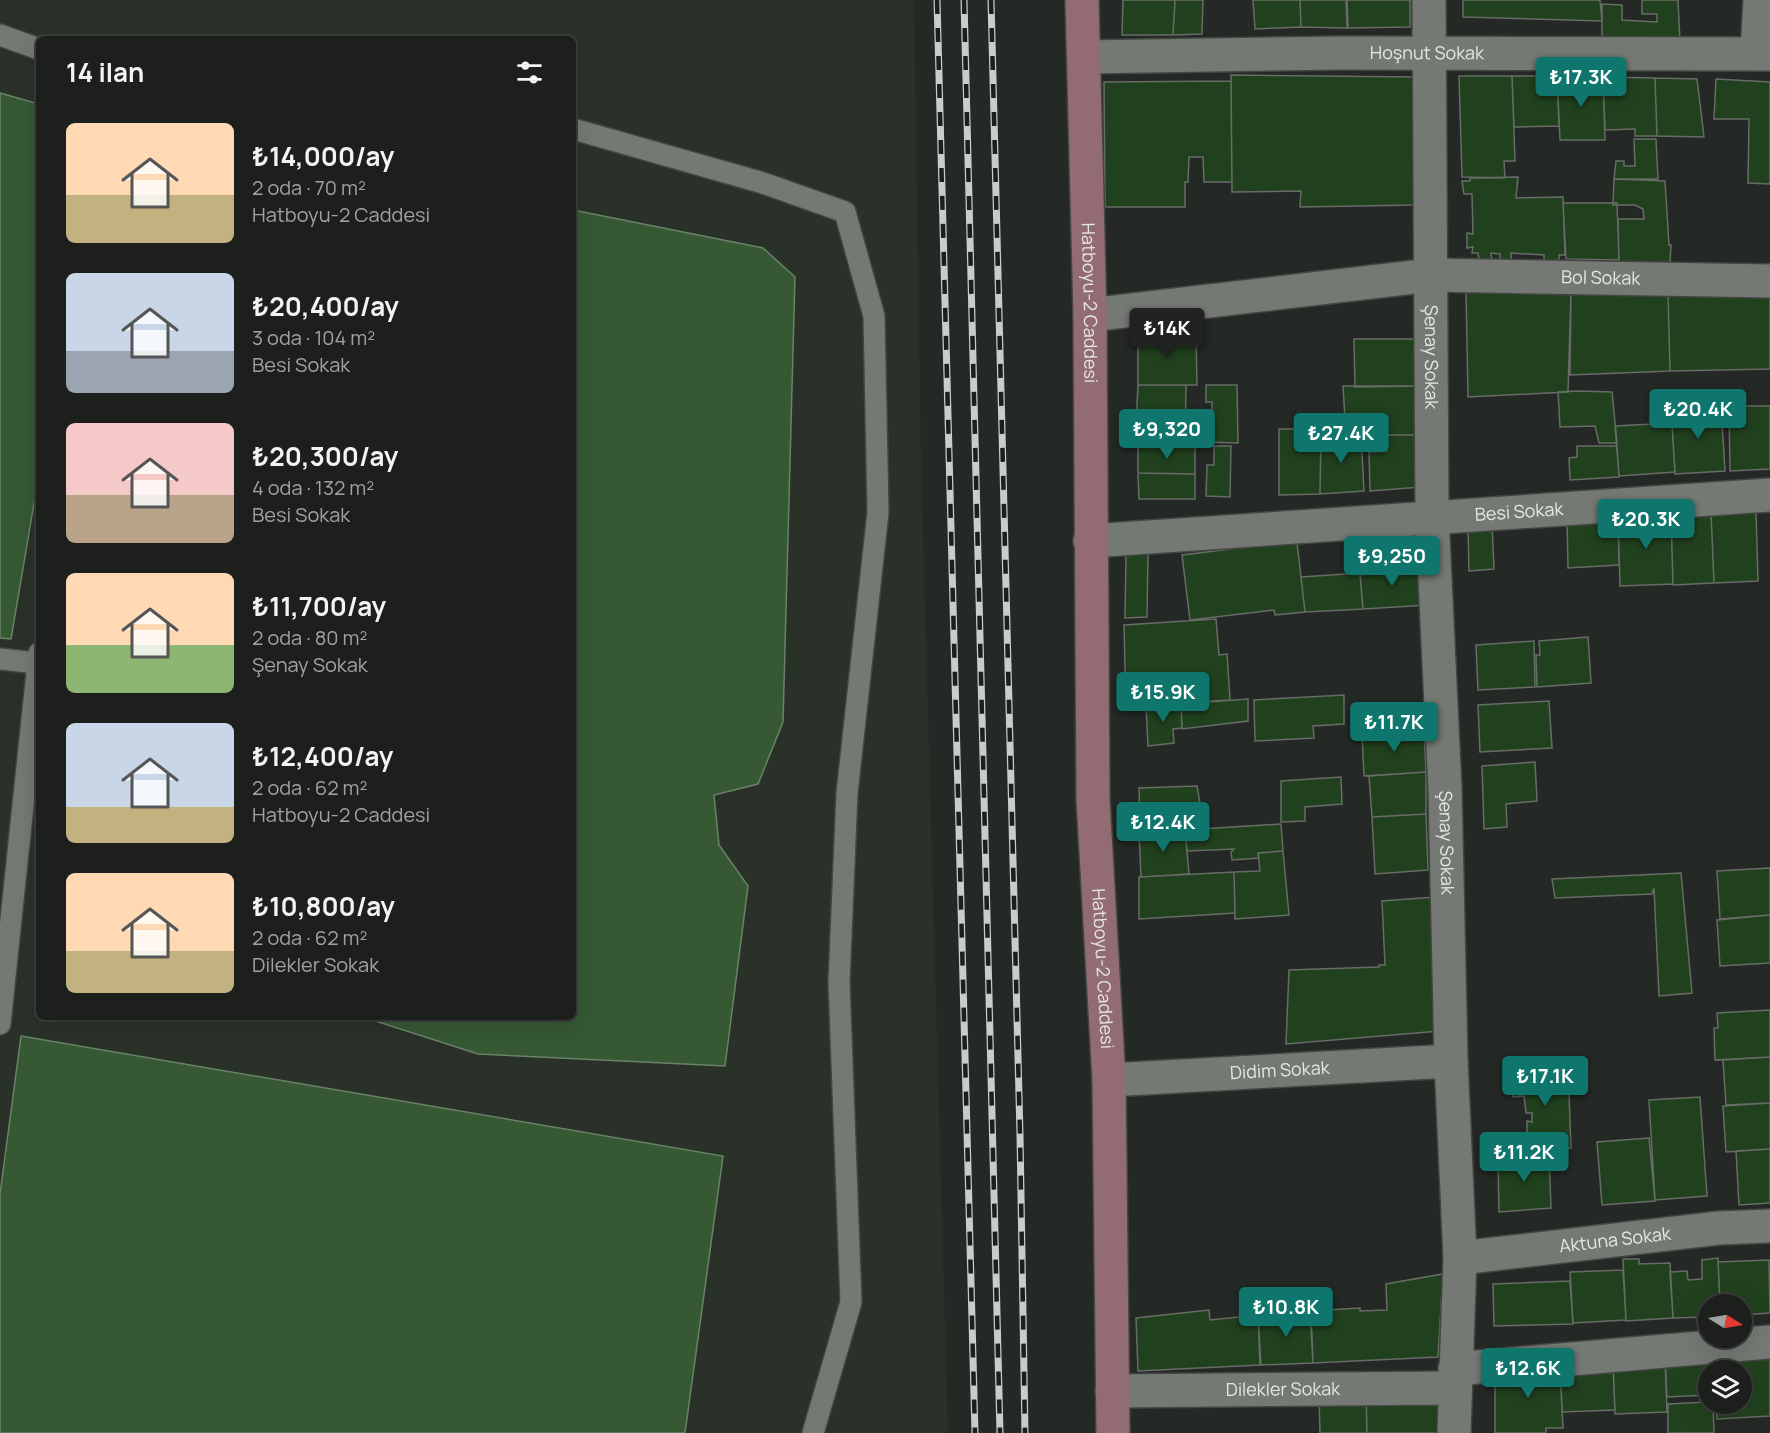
<!DOCTYPE html>
<html lang="tr">
<head>
<meta charset="utf-8">
<style>
  :root { --surface:#1c1f1c; --page:#292c29; --text:#f1f3f6; --muted:#a0a2a3; --line:#3a3d3b; --accent:#0f766e }
  body { margin:0; font-family:Manrope,sans-serif; background:var(--page); color:var(--text); height:100vh; display:flex; flex-direction:column; font-size:22px; white-space:nowrap }
  * { box-sizing:border-box; margin:0 }
  p { font-size:20px; color:var(--muted) }
  .icon { flex:none; width:33px; height:33px; fill:none; stroke:currentColor; stroke-width:2; stroke-linecap:round; stroke-linejoin:round }
  .map { position:relative; flex:1; overflow:hidden }
  .details { position:absolute; left:36px; top:36px; width:540px; height:984px; display:flex; flex-direction:column; background:var(--surface); border-radius:9px; box-shadow:0 6px 24px #0002,0 0 0 2px var(--line) }
  .details>* { flex:none }
  .needle { width:39px; rotate:101deg }
  .buttons { position:absolute; left:1698px; top:1294px; display:grid; gap:12px }
  .buttons a { display:grid; place-items:center; width:54px; height:54px; border-radius:50%; background:var(--surface); box-shadow:0 6px 24px #0002,0 0 0 2px var(--line); font-size:30px }
  .price { position:absolute; translate:-50% -51px; padding:0 14px; border-radius:6px; background:var(--accent); color:#fff; font-size:20px; line-height:39px; filter:drop-shadow(0 2px 3px #0008) }
  .price::after { content:''; position:absolute; left:50%; top:36px; width:18px; height:14px; margin-left:-9px; background:inherit; clip-path:polygon(0 0,100% 0,50% 100%) }
  .price.active { background:#222; color:#fff }
  ul { padding:0; list-style:none }
  li { display:flex; align-items:center; gap:18px; height:150px; padding:0 30px }
  li span { display:grid; place-items:center; flex:none; width:168px; height:120px; border-radius:9px; color:#555 }
  li>.icon { margin-inline-start:auto }
  span .icon { width:72px; height:72px; fill:#fffc; stroke-width:1 }
  li b { font-size:26px }
  h2 { display:flex; justify-content:space-between; align-items:center; height:72px; padding:0 30px; font-size:26px }
  .map>svg:first-child { display:block }
</style>
</head>
<body>
<div class="map">
<svg width="1770" height="1433" viewBox="0 0 1770 1433">
  <rect width="100%" height="100%" fill="#252925"/>
  <path fill="#293128" fill-rule="evenodd" d="M 0,0 L 914,0 L 921,464 L 948,1433 L 0,1433 ZM 39,39 L 573,39 L 573,1017 L 39,1017 Z"/>
  <path fill="#365833" stroke="#6a8368" stroke-width="1.5" d="M 0,93 L 39,104 L 39,474 L 11,639 L 0,638 Z
    M 573,210 L 763,248 L 795,277 L 783,722 L 758,784 L 714,795 L 719,845 L 748,886 L 725,1066 L 478,1054 L 363,1017 L 573,1017 Z
    M 21,1036 L 723,1156 L 685,1433 L 0,1433 L 0,1194 Z"/>
  <path fill="#21411e" stroke="#686c67" stroke-width="1.5" d="M 1123,0 L 1175,0 L 1173,35 L 1122,35 Z
    M 1175,0 L 1203,0 L 1202,34 L 1173,35 Z
    M 1253,0 L 1300,0 L 1301,27 L 1255,29 Z
    M 1300,0 L 1346,0 L 1347,28 L 1301,27 Z
    M 1347,0 L 1410,0 L 1410,27 L 1348,28 Z
    M 1463,0 L 1600,0 L 1602,21 L 1463,17 Z
    M 1642,0 L 1678,0 L 1680,42 L 1602,40 L 1602,4 L 1622,5 L 1622,20 L 1657,22 L 1657,14 L 1642,14 Z
    M 1231,75 L 1415,77 L 1416,205 L 1300,207 L 1301,191 L 1232,192 Z
    M 1459,76 L 1512,76 L 1515,161 L 1504,161 L 1505,178 L 1462,177 Z
    M 1512,76 L 1557,76 L 1559,126 L 1514,127 Z
    M 1557,76 L 1603,77 L 1605,140 L 1560,140 Z
    M 1603,77 L 1655,78 L 1657,136 L 1635,136 L 1635,129 L 1605,130 Z
    M 1655,78 L 1697,79 L 1704,137 L 1657,136 Z
    M 1716,79 L 1770,82 L 1770,184 L 1748,183 L 1749,119 L 1714,119 Z
    M 1231,81 L 1232,182 L 1204,182 L 1203,157 L 1189,157 L 1188,182 L 1185,182 L 1185,207 L 1105,207 L 1104,82 Z
    M 1634,139 L 1656,139 L 1658,179 L 1614,179 L 1616,161 L 1624,161 L 1624,166 L 1635,166 Z
    M 1518,177 L 1516,198 L 1563,197 L 1565,255 L 1559,255 L 1559,260 L 1544,261 L 1544,255 L 1511,253 L 1511,261 L 1500,261 L 1500,254 L 1491,253 L 1492,260 L 1479,259 L 1478,253 L 1472,253 L 1473,247 L 1467,248 L 1467,233 L 1473,234 L 1472,194 L 1464,194 L 1462,181 L 1470,181 L 1470,178 Z
    M 1614,179 L 1665,181 L 1669,245 L 1671,245 L 1670,263 L 1619,264 L 1618,219 L 1644,219 L 1643,209 L 1635,205 L 1613,205 Z
    M 1563,203 L 1617,203 L 1619,260 L 1566,259 Z
    M 1466,290 L 1571,290 L 1568,392 L 1468,397 Z
    M 1668,292 L 1770,292 L 1770,369 L 1670,371 Z
    M 1668,292 L 1670,371 L 1570,375 L 1571,293 Z
    M 1138,333 L 1196,334 L 1197,385 L 1138,385 Z
    M 1354,339 L 1419,339 L 1421,386 L 1355,387 Z
    M 1138,385 L 1186,385 L 1185,443 L 1135,443 Z
    M 1206,385 L 1237,385 L 1238,443 L 1205,442 L 1205,434 L 1212,434 L 1212,402 L 1206,402 Z
    M 1343,386 L 1421,386 L 1422,435 L 1346,435 Z
    M 1578,391 L 1612,392 L 1617,443 L 1599,443 L 1595,426 L 1560,427 L 1558,392 Z
    M 1721,406 L 1725,471 L 1675,474 L 1671,408 Z
    M 1729,406 L 1770,406 L 1770,469 L 1730,471 Z
    M 1672,423 L 1675,472 L 1619,476 L 1615,426 Z
    M 1279,429 L 1321,429 L 1320,494 L 1279,495 Z
    M 1321,435 L 1361,435 L 1364,491 L 1320,494 Z
    M 1385,435 L 1420,435 L 1422,487 L 1370,491 L 1369,452 L 1387,451 Z
    M 1138,446 L 1195,446 L 1195,474 L 1138,473 Z
    M 1214,446 L 1231,446 L 1230,497 L 1206,496 L 1207,465 L 1214,465 Z
    M 1577,446 L 1617,446 L 1619,477 L 1570,480 L 1569,458 L 1577,457 Z
    M 1138,473 L 1195,474 L 1195,499 L 1139,499 Z
    M 1756,510 L 1758,581 L 1714,583 L 1711,512 Z
    M 1711,512 L 1714,583 L 1673,585 L 1671,515 Z
    M 1671,515 L 1673,584 L 1620,586 L 1618,517 Z
    M 1618,517 L 1619,565 L 1568,568 L 1567,520 Z
    M 1492,523 L 1494,569 L 1469,571 L 1468,527 Z
    M 1421,531 L 1423,574 L 1404,574 L 1403,533 Z
    M 1296,534 L 1305,612 L 1275,615 L 1274,610 L 1190,620 L 1182,555 L 1264,545 Z
    M 1126,554 L 1148,554 L 1147,617 L 1125,618 Z
    M 1392,562 L 1393,568 L 1403,568 L 1404,574 L 1428,574 L 1429,605 L 1363,609 L 1359,563 Z
    M 1360,573 L 1363,609 L 1305,612 L 1301,577 Z
    M 1216,619 L 1219,655 L 1227,654 L 1230,700 L 1126,707 L 1124,625 Z
    M 1588,637 L 1591,683 L 1537,687 L 1536,655 L 1540,655 L 1539,641 Z
    M 1534,641 L 1535,687 L 1478,690 L 1476,645 Z
    M 1344,695 L 1344,724 L 1313,726 L 1314,738 L 1255,741 L 1254,700 Z
    M 1248,699 L 1248,721 L 1182,729 L 1181,704 Z
    M 1549,701 L 1552,748 L 1480,752 L 1478,705 Z
    M 1181,704 L 1182,728 L 1173,729 L 1174,743 L 1148,746 L 1146,706 Z
    M 1424,730 L 1426,772 L 1364,776 L 1362,735 Z
    M 1535,762 L 1537,801 L 1506,804 L 1507,827 L 1484,829 L 1482,766 Z
    M 1426,772 L 1426,814 L 1372,817 L 1369,776 Z
    M 1341,777 L 1342,804 L 1305,807 L 1305,821 L 1281,822 L 1281,781 Z
    M 1197,786 L 1204,827 L 1164,828 L 1140,825 L 1139,788 Z
    M 1426,814 L 1428,870 L 1375,874 L 1372,817 Z
    M 1281,824 L 1283,851 L 1258,853 L 1259,858 L 1232,860 L 1231,852 L 1234,849 L 1187,851 L 1185,830 Z
    M 1185,830 L 1189,874 L 1141,877 L 1139,832 Z
    M 1283,851 L 1289,915 L 1235,919 L 1234,872 L 1260,871 L 1258,853 Z
    M 1770,868 L 1770,915 L 1720,919 L 1717,871 Z
    M 1234,872 L 1235,913 L 1139,919 L 1139,877 Z
    M 1681,873 L 1692,993 L 1659,996 L 1654,888 L 1652,894 L 1555,898 L 1552,879 Z
    M 1435,897 L 1440,1031 L 1286,1044 L 1289,970 L 1379,967 L 1379,965 L 1385,965 L 1382,901 Z
    M 1770,915 L 1770,963 L 1720,966 L 1717,920 Z
    M 1770,1010 L 1770,1057 L 1715,1060 L 1714,1028 L 1718,1028 L 1717,1013 Z
    M 1770,1057 L 1770,1103 L 1726,1105 L 1723,1060 Z
    M 1568,1068 L 1571,1148 L 1527,1151 L 1527,1121 L 1532,1122 L 1532,1113 L 1526,1113 L 1524,1096 L 1513,1097 L 1512,1071 Z
    M 1700,1097 L 1707,1196 L 1655,1200 L 1649,1100 Z
    M 1770,1103 L 1770,1149 L 1726,1152 L 1723,1106 Z
    M 1649,1138 L 1655,1201 L 1602,1205 L 1597,1142 Z
    M 1770,1149 L 1770,1203 L 1739,1205 L 1736,1151 Z
    M 1549,1155 L 1551,1208 L 1499,1212 L 1498,1158 Z
    M 1718,1258 L 1720,1305 L 1708,1305 L 1708,1317 L 1673,1318 L 1670,1272 L 1687,1271 L 1688,1280 L 1702,1279 L 1702,1260 Z
    M 1623,1259 L 1639,1259 L 1639,1264 L 1670,1263 L 1673,1318 L 1626,1321 Z
    M 1769,1260 L 1770,1313 L 1742,1315 L 1742,1305 L 1720,1305 L 1718,1262 Z
    M 1623,1270 L 1626,1320 L 1573,1323 L 1570,1272 Z
    M 1443,1274 L 1438,1357 L 1313,1363 L 1311,1311 L 1360,1308 L 1360,1311 L 1387,1310 L 1386,1284 Z
    M 1570,1281 L 1573,1324 L 1494,1326 L 1493,1284 Z
    M 1209,1310 L 1210,1320 L 1258,1315 L 1260,1365 L 1138,1371 L 1136,1318 Z
    M 1310,1310 L 1313,1363 L 1261,1365 L 1258,1315 Z
    M 1770,1355 L 1770,1416 L 1717,1419 L 1716,1404 L 1742,1404 L 1742,1371 L 1714,1371 L 1714,1358 Z
    M 1707,1356 L 1708,1395 L 1667,1397 L 1665,1358 Z
    M 1665,1360 L 1667,1412 L 1615,1414 L 1613,1363 Z
    M 1613,1363 L 1615,1410 L 1562,1412 L 1560,1364 Z
    M 1560,1364 L 1563,1428 L 1546,1428 L 1546,1433 L 1495,1433 L 1495,1367 Z
    M 1440,1393 L 1440,1433 L 1367,1433 L 1366,1395 Z
    M 1366,1395 L 1367,1433 L 1320,1433 L 1319,1398 Z
    M 1708,1402 L 1713,1404 L 1714,1433 L 1668,1433 L 1668,1404 Z"/>
  <g fill="none" stroke-linecap="round" stroke-linejoin="round">
    <defs>
      <path id="lane" d="M 0,35 L 39,49
        M 573,129 L 763,183 L 845,212 L 874,316 L 878,512 L 847,793 L 839,982 L 851,1302 L 813,1433
        M 0,659 L 37,663
        M 0,1024 L 39,653"/>
      <g id="street">
        <path id="s1" d="M 1429,0 L 1432,516 L 1445,789 L 1451,1061 L 1460,1258 L 1454,1433"/>
        <path d="M 1757,53 L 1760,0"/>
        <path id="s2" d="M 1085,57 L 1342,53 L 1770,54"/>
        <path id="s3" d="M 1090,315 L 1431,275 L 1770,281"/>
        <path id="s4" d="M 1090,541 L 1770,495"/>
        <path id="s5" d="M 1109,1080 L 1451,1061"/>
        <path id="s6" d="M 1460,1258 L 1719,1228 L 1770,1226"/>
        <path d="M 1455,1369 L 1770,1342"/>
        <path id="s7" d="M 1112,1391 L 1455,1388"/>
      </g>
      <g id="secondary">
        <path id="s8" d="M 1082,0 L 1090,315 L 1093,799 L 1109,1080 L 1113,1433"/>
      </g>
    </defs>
    <use href="#lane" stroke="#424541" stroke-width="24"/>
    <use href="#street" stroke="#424541" stroke-width="36"/>
    <use href="#secondary" stroke="#424541" stroke-width="36"/>
    <use href="#lane" stroke="#757974" stroke-width="21"/>
    <use href="#street" stroke="#757974" stroke-width="33"/>
    <use href="#secondary" stroke="#926b73" stroke-width="33"/>
    <defs>
      <path id="rail" d="M 937,0 L 975,1433
        M 964,0 L 1000,1433
        M 991,0 L 1020,1135 L 1025,1433"/>
    </defs>
    <use href="#rail" stroke="#c9ccc9" stroke-width="7"/>
    <use href="#rail" stroke="#1c1f1c" stroke-width="4.5" stroke-dasharray="14" stroke-linecap="butt"/>
  </g>
  <g text-anchor="middle" stroke-width="4.5" stroke-linejoin="round" paint-order="stroke">
    <g font-size="18" fill="#e4e6e4" stroke="#1c1f1c">
      <text dy="6" stroke="none"><textPath href="#s2" startOffset="342">Hoşnut Sokak</textPath></text>
      <text dy="6" stroke="none"><textPath href="#s3" startOffset="513">Bol Sokak</textPath></text>
      <text dy="6" stroke="none"><textPath href="#s8" startOffset="303">Hatboyu-2 Caddesi</textPath></text>
      <text dy="6" stroke="none"><textPath href="#s1" startOffset="357">Şenay Sokak</textPath></text>
      <text dy="6" stroke="none"><textPath href="#s4" startOffset="430">Besi Sokak</textPath></text>
      <text dy="6" stroke="none"><textPath href="#s1" startOffset="843">Şenay Sokak</textPath></text>
      <text dy="6" stroke="none"><textPath href="#s8" startOffset="969">Hatboyu-2 Caddesi</textPath></text>
      <text dy="6" stroke="none"><textPath href="#s5" startOffset="171">Didim Sokak</textPath></text>
      <text dy="6" stroke="none"><textPath href="#s6" startOffset="156">Aktuna Sokak</textPath></text>
      <text dy="6" stroke="none"><textPath href="#s7" startOffset="171">Dilekler Sokak</textPath></text>
    </g>
  </g>
</svg>
<div class="buttons">
<a><svg class="needle" viewBox="-14 -14 28 28"><path d="M0-13l5 13h-10z" fill="#e53935"/><path d="M0 13l5-13h-10z" fill="#a0a2a3"/></svg></a>
<a><svg class="icon" aria-label="layers" viewBox="0 0 24 24"><path d="M12 4l9 5-9 5-9-5zM3 14l9 5 9-5"/></svg></a>
</div>
<b class="price" style="left:1581px;top:108px">₺17.3K</b>
<b class="price active" style="left:1167px;top:359px">₺14K</b>
<b class="price" style="left:1698px;top:440px">₺20.4K</b>
<b class="price" style="left:1167px;top:460px">₺9,320</b>
<b class="price" style="left:1341px;top:464px">₺27.4K</b>
<b class="price" style="left:1646px;top:550px">₺20.3K</b>
<b class="price" style="left:1392px;top:587px">₺9,250</b>
<b class="price" style="left:1163px;top:723px">₺15.9K</b>
<b class="price" style="left:1394px;top:753px">₺11.7K</b>
<b class="price" style="left:1163px;top:853px">₺12.4K</b>
<b class="price" style="left:1545px;top:1107px">₺17.1K</b>
<b class="price" style="left:1524px;top:1183px">₺11.2K</b>
<b class="price" style="left:1286px;top:1338px">₺10.8K</b>
<b class="price" style="left:1528px;top:1399px">₺12.6K</b>
<section class="details">
<h2>14 ilan<svg class="icon" aria-label="filters" viewBox="0 0 24 24"><path d="M4 7h16M4 17h16"/><circle cx="9" cy="7" r="2"/><circle cx="15" cy="17" r="2"/></svg></h2>
<ul>
<li><span style="background:linear-gradient(#ffd9b3 60%,#c2b280 0)"><svg class="icon" aria-label="home" viewBox="0 0 24 24"><path d="M3 11l9-7 9 7M6 9v11h12V9"/></svg></span><div><b>₺14,000/ay</b><p>2 oda · 70 m²</p><p>Hatboyu-2 Caddesi</p></div></li>
<li><span style="background:linear-gradient(#c9d6e8 65%,#9aa5b1 0)"><svg class="icon" aria-label="home" viewBox="0 0 24 24"><path d="M3 11l9-7 9 7M6 9v11h12V9"/></svg></span><div><b>₺20,400/ay</b><p>3 oda · 104 m²</p><p>Besi Sokak</p></div></li>
<li><span style="background:linear-gradient(#f6c9c9 60%,#b9a48a 0)"><svg class="icon" aria-label="home" viewBox="0 0 24 24"><path d="M3 11l9-7 9 7M6 9v11h12V9"/></svg></span><div><b>₺20,300/ay</b><p>4 oda · 132 m²</p><p>Besi Sokak</p></div></li>
<li><span style="background:linear-gradient(#ffd9b3 60%,#8fb573 0)"><svg class="icon" aria-label="home" viewBox="0 0 24 24"><path d="M3 11l9-7 9 7M6 9v11h12V9"/></svg></span><div><b>₺11,700/ay</b><p>2 oda · 80 m²</p><p>Şenay Sokak</p></div></li>
<li><span style="background:linear-gradient(#c9d6e8 70%,#c2b280 0)"><svg class="icon" aria-label="home" viewBox="0 0 24 24"><path d="M3 11l9-7 9 7M6 9v11h12V9"/></svg></span><div><b>₺12,400/ay</b><p>2 oda · 62 m²</p><p>Hatboyu-2 Caddesi</p></div></li>
<li><span style="background:linear-gradient(#ffd9b3 65%,#c2b280 0)"><svg class="icon" aria-label="home" viewBox="0 0 24 24"><path d="M3 11l9-7 9 7M6 9v11h12V9"/></svg></span><div><b>₺10,800/ay</b><p>2 oda · 62 m²</p><p>Dilekler Sokak</p></div></li>
</ul>
</section>
</div>
</body>
</html>
